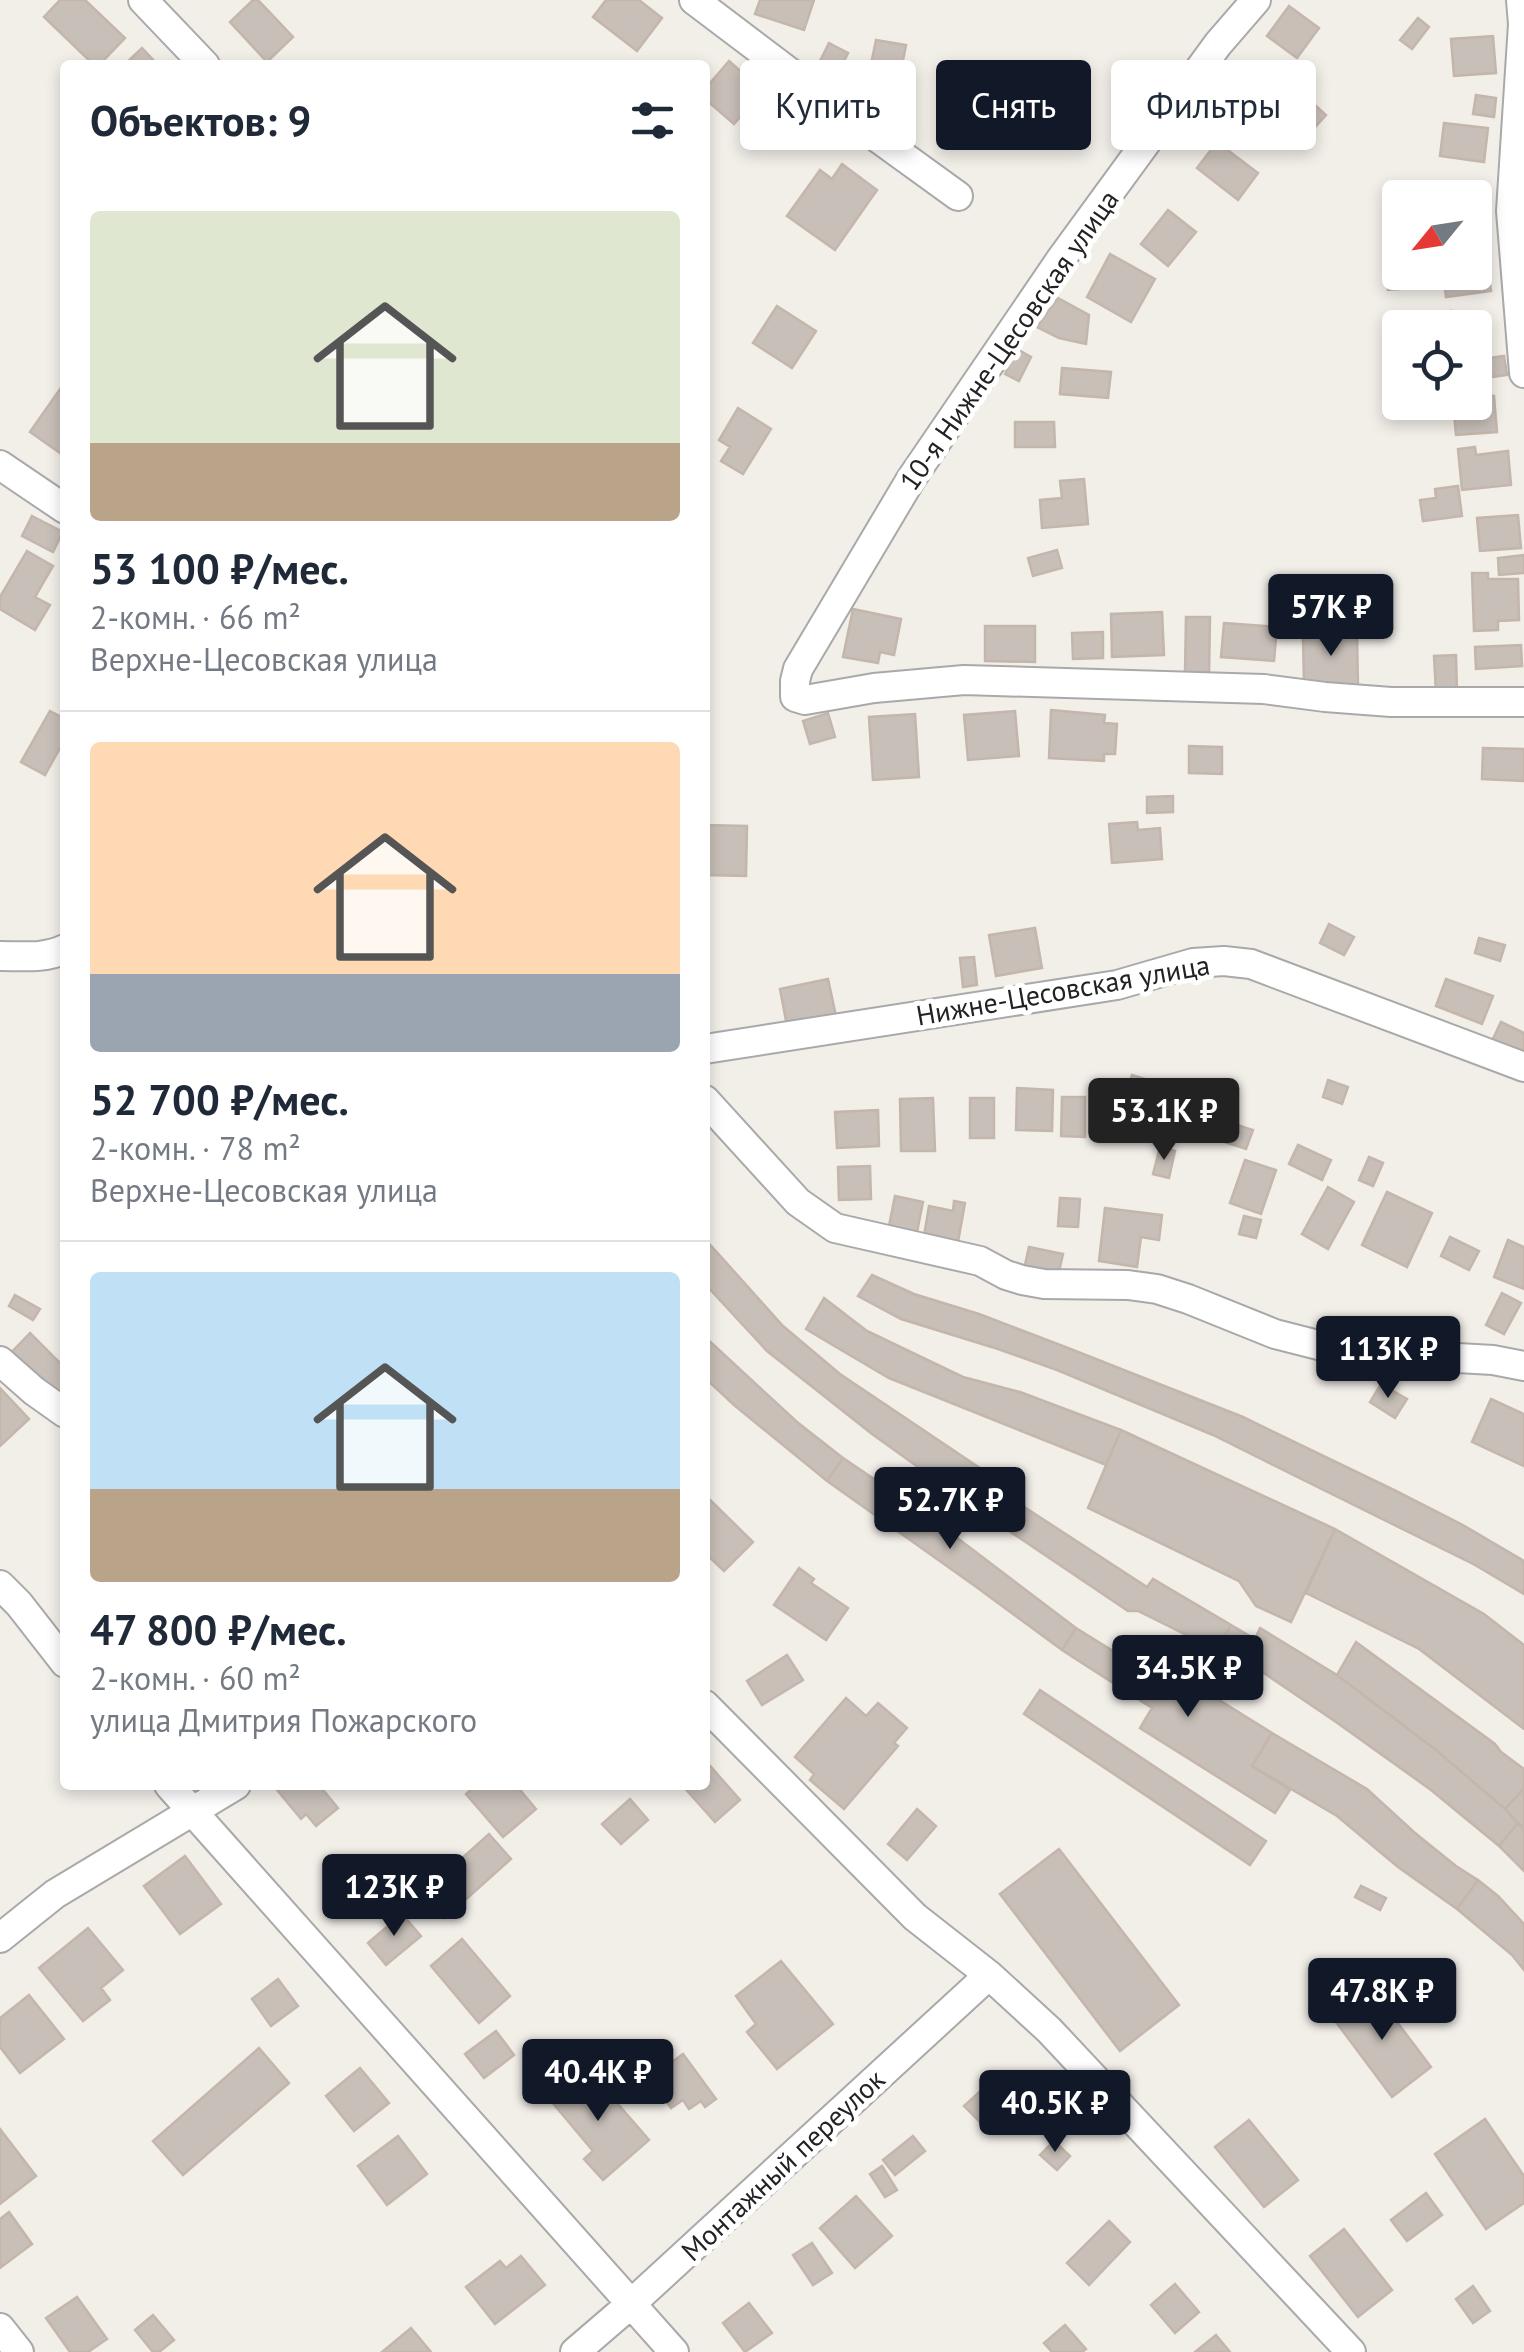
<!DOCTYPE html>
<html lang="ru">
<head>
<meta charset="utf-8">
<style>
  :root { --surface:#fff; --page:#f2f2f3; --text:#1f2937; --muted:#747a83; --line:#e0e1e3; --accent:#111827 }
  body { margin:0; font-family:"PT Sans",sans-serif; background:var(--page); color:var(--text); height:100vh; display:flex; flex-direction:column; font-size:38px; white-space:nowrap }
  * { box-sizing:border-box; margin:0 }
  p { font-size:32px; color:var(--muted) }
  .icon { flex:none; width:55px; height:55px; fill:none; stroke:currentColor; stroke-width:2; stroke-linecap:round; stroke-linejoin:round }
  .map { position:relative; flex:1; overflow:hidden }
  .details { position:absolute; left:60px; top:60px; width:650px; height:1730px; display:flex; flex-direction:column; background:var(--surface); border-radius:10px; box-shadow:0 5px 15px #0003 }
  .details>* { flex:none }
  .banner { position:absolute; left:740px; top:60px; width:632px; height:90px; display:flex; gap:20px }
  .needle { width:65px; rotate:240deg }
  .controls { position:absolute; left:1382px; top:180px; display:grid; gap:20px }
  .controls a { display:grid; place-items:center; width:110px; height:110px; border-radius:10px; background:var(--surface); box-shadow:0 5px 15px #0003; font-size:50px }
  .price { position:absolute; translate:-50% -85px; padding:0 22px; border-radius:10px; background:var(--accent); color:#fff; font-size:32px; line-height:65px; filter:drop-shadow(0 2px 5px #0008) }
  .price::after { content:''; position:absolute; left:50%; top:60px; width:30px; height:22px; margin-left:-15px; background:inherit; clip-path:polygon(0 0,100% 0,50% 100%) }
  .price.active { background:#222; color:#fff }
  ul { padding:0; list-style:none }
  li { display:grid; align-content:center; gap:20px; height:530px; padding:0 30px }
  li+li { border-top:2px solid var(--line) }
  li span { display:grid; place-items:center; height:310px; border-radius:10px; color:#555 }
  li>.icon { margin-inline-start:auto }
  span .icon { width:180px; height:180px; fill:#fffc; stroke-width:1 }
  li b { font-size:42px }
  h2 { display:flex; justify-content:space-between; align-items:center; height:120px; padding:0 30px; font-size:42px }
  .pill { padding:0 35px; border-radius:10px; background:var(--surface); box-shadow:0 5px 15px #0003; font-size:35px; line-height:90px }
  .pill.active { background:var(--accent); color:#fff }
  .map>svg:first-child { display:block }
</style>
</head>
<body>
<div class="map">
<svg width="1524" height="2352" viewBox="0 0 1524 2352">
  <rect width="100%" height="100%" fill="#f2efe9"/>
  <path fill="#c7bfb8" stroke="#c4b6ab" stroke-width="2.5" d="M 60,0 L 85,0 L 125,38 L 99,65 L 94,65 L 44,17 Z
    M 253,0 L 258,0 L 293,37 L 267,62 L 230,22 Z
    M 606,0 L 639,0 L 662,18 L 637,51 L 593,17 Z
    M 760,0 L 814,0 L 804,30 L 755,14 Z
    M 1289,6 L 1319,28 L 1297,58 L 1267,36 Z
    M 1418,18 L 1429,27 L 1412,49 L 1400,40 Z
    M 1493,36 L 1496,73 L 1454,76 L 1451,39 Z
    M 876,40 L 906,45 L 898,85 L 868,79 Z
    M 829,43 L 848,53 L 835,79 L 816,69 Z
    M 142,48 L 158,65 L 124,65 Z
    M 729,61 L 763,91 L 734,124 L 705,99 L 705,89 Z
    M 1255,78 L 1281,99 L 1273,108 L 1282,116 L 1258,145 L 1234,124 L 1252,102 L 1242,93 Z
    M 1210,84 L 1227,98 L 1210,119 L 1193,105 Z
    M 1476,95 L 1496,98 L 1494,117 L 1473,114 Z
    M 1306,97 L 1326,115 L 1308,135 L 1288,118 Z
    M 1444,123 L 1488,128 L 1484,162 L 1440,156 Z
    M 1217,142 L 1258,173 L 1238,200 L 1197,168 Z
    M 842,164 L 877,190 L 835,250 L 787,216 L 820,170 L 832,179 Z
    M 1480,182 L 1482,204 L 1475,205 L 1475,198 L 1448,198 L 1447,185 Z
    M 1168,210 L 1196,232 L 1168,266 L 1141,244 Z
    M 1484,243 L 1491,291 L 1446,297 L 1443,272 L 1475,272 L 1475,244 Z
    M 1110,254 L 1155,279 L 1131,322 L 1087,297 Z
    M 1400,270 L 1400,272 L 1422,272 L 1423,287 L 1388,290 L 1387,271 Z
    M 1058,298 L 1089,315 L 1086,344 L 1059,338 L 1037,327 Z
    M 777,306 L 816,331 L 792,368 L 753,343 Z
    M 1451,311 L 1453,328 L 1416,328 L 1415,316 Z
    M 1017,349 L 1031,357 L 1019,381 L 1005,374 Z
    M 1504,356 L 1507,375 L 1476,379 L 1475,360 Z
    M 1062,368 L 1111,372 L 1108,398 L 1060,394 Z
    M 65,382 L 65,446 L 60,453 L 30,432 Z
    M 1494,396 L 1497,432 L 1456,435 L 1453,402 L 1475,402 L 1475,398 Z
    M 738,408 L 771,429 L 743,474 L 721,461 L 730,447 L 719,440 Z
    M 1015,422 L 1054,422 L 1055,447 L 1015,447 Z
    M 1475,447 L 1476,455 L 1508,451 L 1511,485 L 1462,490 L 1458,449 Z
    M 1084,479 L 1088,524 L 1042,528 L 1040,500 L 1062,498 L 1060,481 Z
    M 1458,486 L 1462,516 L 1423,521 L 1420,500 L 1436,498 L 1435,489 Z
    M 1518,515 L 1521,548 L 1480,551 L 1477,518 Z
    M 32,516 L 63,532 L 53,552 L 22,536 Z
    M 1057,550 L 1062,568 L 1033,576 L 1028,558 Z
    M 27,551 L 53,566 L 35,597 L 50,605 L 35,630 L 0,609 L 0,597 Z
    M 1524,555 L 1524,573 L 1499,575 L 1498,558 Z
    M 1472,573 L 1488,573 L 1488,579 L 1518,579 L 1519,620 L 1498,621 L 1498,630 L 1474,631 Z
    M 853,609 L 901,619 L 894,655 L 880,652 L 878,663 L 843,657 Z
    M 1162,612 L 1164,655 L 1112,657 L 1111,614 Z
    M 1186,617 L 1210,617 L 1209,675 L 1185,674 Z
    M 1224,623 L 1277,627 L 1274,661 L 1221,657 Z
    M 985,626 L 1035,626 L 1035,662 L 985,661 Z
    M 1324,629 L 1351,629 L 1351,636 L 1357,636 L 1358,685 L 1304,686 L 1303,637 L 1325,636 Z
    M 1103,632 L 1103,658 L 1073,659 L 1072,633 Z
    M 1521,645 L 1522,666 L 1476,669 L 1475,647 Z
    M 1456,655 L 1457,692 L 1436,693 L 1434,656 Z
    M 1051,710 L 1105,715 L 1104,723 L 1117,724 L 1115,754 L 1104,754 L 1104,761 L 1049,758 Z
    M 50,711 L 65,719 L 65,739 L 45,775 L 21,762 Z
    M 1015,711 L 1019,756 L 968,760 L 964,715 Z
    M 828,713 L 835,737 L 810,744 L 803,721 Z
    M 915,714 L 919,777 L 873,780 L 869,717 Z
    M 1189,746 L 1222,747 L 1222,774 L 1189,773 Z
    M 1483,748 L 1524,749 L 1524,781 L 1482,779 Z
    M 1173,796 L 1173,812 L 1147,813 L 1147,797 Z
    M 1137,822 L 1138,830 L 1160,828 L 1162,859 L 1112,863 L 1109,824 Z
    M 705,825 L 747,826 L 746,876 L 705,875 Z
    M 1329,924 L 1354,937 L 1344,955 L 1320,943 Z
    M 1035,928 L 1042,968 L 996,976 L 989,935 Z
    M 1479,938 L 1505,945 L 1500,961 L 1475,953 Z
    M 974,957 L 977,985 L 963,987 L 960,958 Z
    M 828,979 L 836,1016 L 787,1026 L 780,989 Z
    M 1446,979 L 1493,996 L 1482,1024 L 1436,1006 Z
    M 1501,1022 L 1524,1033 L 1524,1061 L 1490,1045 Z
    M 1132,1075 L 1148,1080 L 1144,1095 L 1164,1100 L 1154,1135 L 1117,1124 Z
    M 1328,1080 L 1348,1087 L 1342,1104 L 1323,1097 Z
    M 1017,1088 L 1053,1090 L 1052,1131 L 1016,1130 Z
    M 1062,1097 L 1085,1097 L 1085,1137 L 1061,1136 Z
    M 933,1098 L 935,1151 L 901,1151 L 900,1099 Z
    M 970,1098 L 994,1098 L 994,1138 L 970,1138 Z
    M 878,1110 L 879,1146 L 837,1148 L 835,1112 Z
    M 1218,1119 L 1253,1130 L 1246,1149 L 1212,1138 Z
    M 1298,1145 L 1331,1160 L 1322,1180 L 1289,1164 Z
    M 1160,1147 L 1175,1151 L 1169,1178 L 1153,1174 Z
    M 1369,1157 L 1383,1163 L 1373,1186 L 1359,1180 Z
    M 1245,1160 L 1276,1170 L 1261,1214 L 1230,1203 Z
    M 870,1166 L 871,1199 L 839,1200 L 838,1167 Z
    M 1328,1187 L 1354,1202 L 1328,1249 L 1302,1234 Z
    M 1387,1192 L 1432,1213 L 1407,1267 L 1362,1245 Z
    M 895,1196 L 923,1202 L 917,1232 L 889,1226 Z
    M 1060,1198 L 1080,1199 L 1078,1227 L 1058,1226 Z
    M 954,1201 L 965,1203 L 958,1242 L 924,1236 L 929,1206 L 953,1211 Z
    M 1105,1208 L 1162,1215 L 1159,1240 L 1141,1237 L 1137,1267 L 1099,1261 Z
    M 1244,1216 L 1261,1220 L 1256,1238 L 1239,1234 Z
    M 1450,1237 L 1479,1251 L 1469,1270 L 1441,1256 Z
    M 705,1239 L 783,1326 L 840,1374 L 996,1479 L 978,1510 L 872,1434 L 767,1351 L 705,1284 Z
    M 1508,1240 L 1524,1247 L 1524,1289 L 1494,1277 Z
    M 1029,1247 L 1063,1254 L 1058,1276 L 1024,1269 Z
    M 872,1275 L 914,1294 L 979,1314 L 1068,1348 L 1243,1417 L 1394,1490 L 1461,1524 L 1524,1561 L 1524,1594 L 1475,1565 L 1213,1435 L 1057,1370 L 998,1349 L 901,1319 L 858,1296 Z
    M 1502,1293 L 1521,1303 L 1504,1334 L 1486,1325 Z
    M 15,1295 L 40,1309 L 33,1320 L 9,1306 Z
    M 824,1298 L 867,1331 L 963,1377 L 1020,1392 L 1121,1430 L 1106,1465 L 889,1378 L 836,1347 L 806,1329 Z
    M 30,1333 L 65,1368 L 65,1392 L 54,1403 L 7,1357 Z
    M 705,1337 L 797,1422 L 843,1458 L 827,1481 L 734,1405 L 705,1378 Z
    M 1381,1384 L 1407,1399 L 1395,1418 L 1370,1402 Z
    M 0,1388 L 29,1419 L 0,1446 Z
    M 1491,1399 L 1524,1414 L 1524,1466 L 1472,1442 Z
    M 1121,1430 L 1335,1529 L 1291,1622 L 1256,1606 L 1239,1581 L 1088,1508 Z
    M 843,1458 L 923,1512 L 1076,1628 L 1062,1650 L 975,1586 L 827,1481 Z
    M 992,1486 L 1147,1587 L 1153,1579 L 1231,1625 L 1217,1650 L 1138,1611 L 1128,1611 L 978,1510 Z
    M 705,1495 L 753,1542 L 724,1571 L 705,1553 Z
    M 1335,1529 L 1484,1614 L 1524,1645 L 1524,1729 L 1419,1649 L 1306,1593 Z
    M 799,1568 L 814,1579 L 811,1583 L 848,1608 L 826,1640 L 774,1605 Z
    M 1231,1625 L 1255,1639 L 1260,1628 L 1337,1675 L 1436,1750 L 1505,1809 L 1518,1823 L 1499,1846 L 1431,1790 L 1336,1722 L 1258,1669 L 1255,1674 L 1217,1650 Z
    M 1076,1628 L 1142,1669 L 1150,1657 L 1272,1733 L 1252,1766 L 1290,1790 L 1275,1813 L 1140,1728 L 1152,1708 L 1062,1650 Z
    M 1356,1642 L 1495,1744 L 1501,1752 L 1524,1769 L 1524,1788 L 1505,1809 L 1436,1750 L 1337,1675 Z
    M 787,1655 L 803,1680 L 762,1705 L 747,1681 Z
    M 1040,1690 L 1266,1841 L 1250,1865 L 1024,1714 Z
    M 846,1698 L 866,1716 L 878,1703 L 907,1728 L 894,1743 L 898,1746 L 844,1809 L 810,1780 L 814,1774 L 795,1757 Z
    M 1272,1733 L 1367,1789 L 1415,1833 L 1456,1866 L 1478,1880 L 1457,1909 L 1398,1867 L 1337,1816 L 1252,1766 Z
    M 705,1760 L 740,1800 L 715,1822 L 682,1785 L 705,1785 Z
    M 283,1785 L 319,1785 L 338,1808 L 316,1826 L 306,1814 L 301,1819 L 277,1790 Z
    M 476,1785 L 516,1785 L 536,1809 L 503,1837 L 466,1794 Z
    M 1524,1788 L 1524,1829 L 1505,1809 Z
    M 630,1799 L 648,1820 L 621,1844 L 602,1824 Z
    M 917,1809 L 936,1826 L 907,1860 L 888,1844 Z
    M 1518,1823 L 1524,1829 L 1524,1871 L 1499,1846 Z
    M 489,1834 L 511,1859 L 445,1918 L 423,1893 Z
    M 1059,1849 L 1179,2005 L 1120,2051 L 1000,1894 Z
    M 185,1856 L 221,1904 L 180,1934 L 144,1886 Z
    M 1478,1880 L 1498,1896 L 1524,1924 L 1524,1970 L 1512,1955 L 1457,1909 Z
    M 1361,1886 L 1386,1898 L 1380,1910 L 1355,1897 Z
    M 402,1914 L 421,1936 L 386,1965 L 368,1943 Z
    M 88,1928 L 123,1970 L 101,1988 L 110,2000 L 83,2021 L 39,1968 Z
    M 462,1939 L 510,1996 L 479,2023 L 431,1966 Z
    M 781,1961 L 833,2024 L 777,2069 L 747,2032 L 756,2024 L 736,1996 Z
    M 278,1979 L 298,2006 L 271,2026 L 252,1999 Z
    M 1372,1989 L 1431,2067 L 1392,2097 L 1333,2018 Z
    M 29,1995 L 64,2039 L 20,2073 L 0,2047 L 0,2018 Z
    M 496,2031 L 514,2055 L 484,2078 L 465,2054 Z
    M 259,2048 L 289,2083 L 183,2175 L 153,2141 Z
    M 683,2054 L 716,2099 L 705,2107 L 701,2101 L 689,2109 L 683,2100 L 671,2108 L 650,2078 Z
    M 579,2067 L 587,2077 L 582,2082 L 600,2103 L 610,2095 L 649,2140 L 603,2180 L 584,2159 L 593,2151 L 546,2095 Z
    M 360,2068 L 389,2103 L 354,2131 L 326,2096 Z
    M 986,2086 L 1003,2103 L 981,2123 L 964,2106 Z
    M 1485,2119 L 1524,2176 L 1524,2203 L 1486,2229 L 1435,2154 Z
    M 1249,2120 L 1298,2180 L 1264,2207 L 1215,2147 Z
    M 0,2129 L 36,2176 L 0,2204 Z
    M 398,2136 L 427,2174 L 387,2205 L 358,2166 Z
    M 913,2136 L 925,2151 L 895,2175 L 883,2160 Z
    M 1054,2141 L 1070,2156 L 1057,2170 L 1040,2155 Z
    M 882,2166 L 897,2190 L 885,2197 L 870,2174 Z
    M 1426,2193 L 1442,2215 L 1407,2241 L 1391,2220 Z
    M 856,2196 L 892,2236 L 855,2268 L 820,2228 Z
    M 9,2212 L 32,2244 L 0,2268 L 0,2219 Z
    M 1109,2221 L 1130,2242 L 1089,2285 L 1067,2263 Z
    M 1344,2229 L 1392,2290 L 1358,2317 L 1310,2256 Z
    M 812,2243 L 832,2273 L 813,2285 L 793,2255 Z
    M 521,2256 L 545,2285 L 495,2324 L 466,2287 L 500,2261 L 506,2268 Z
    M 1175,2284 L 1199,2312 L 1175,2333 L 1151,2305 Z
    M 1473,2286 L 1490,2311 L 1473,2323 L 1456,2299 Z
    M 77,2297 L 107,2339 L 88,2352 L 70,2352 L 46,2318 Z
    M 749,2303 L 772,2333 L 745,2352 L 723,2323 Z
    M 153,2315 L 174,2340 L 159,2352 L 153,2352 L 135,2330 Z
    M 1065,2325 L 1086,2349 L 1082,2352 L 1052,2352 L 1044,2343 Z
    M 411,2328 L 431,2352 L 382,2352 Z
    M 1216,2335 L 1230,2352 L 1195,2352 Z"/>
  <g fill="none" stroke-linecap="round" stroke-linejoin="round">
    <defs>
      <path id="minor" d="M 143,0 L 205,65
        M 694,0 L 842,112 L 958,196
        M 1256,0 L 1218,44 L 1061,259 L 911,479 L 798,669 L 795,681 L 795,697 L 805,700 L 874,688 L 964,680 L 1264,689 L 1325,697 L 1391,702 L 1524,702
        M 1521,0 L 1523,24 L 1511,211 L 1524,373
        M 0,465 L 65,509
        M 0,956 C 23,956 44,959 65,949
        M 705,1049 L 1117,985 L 1193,963 L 1224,961 L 1251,964 L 1524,1067
        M 705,1100 L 798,1202 L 835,1228 L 980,1261 L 1006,1275 L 1022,1280 L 1044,1284 L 1128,1285 L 1157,1289 L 1188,1299 L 1275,1334 L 1326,1347 L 1370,1353 L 1493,1360 L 1524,1366
        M 0,1361 L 34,1391 L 65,1413
        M 0,1585 L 19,1604 L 65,1663
        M 705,1705 L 915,1917 L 989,1975 L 1049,2030 L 1351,2352
        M 169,1785 L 674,2352
        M 0,1938 L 55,1894 L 236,1785
        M 0,2328 L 19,2352
        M 575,2352 L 632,2303 L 989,1975"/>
    </defs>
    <use href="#minor" stroke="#a9a9a9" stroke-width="32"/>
    <use href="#minor" stroke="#fff" stroke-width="28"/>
  </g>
  <g text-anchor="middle" stroke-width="10" stroke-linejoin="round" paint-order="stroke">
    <g font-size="28" fill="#222" stroke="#fff">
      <text transform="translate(1009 340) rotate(-55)" y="10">10-я Нижне-Цесовская улица</text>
      <text transform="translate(1063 990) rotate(-10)" y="10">Нижне-Цесовская улица</text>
      <text transform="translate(783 2165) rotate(-43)" y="10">Монтажный переулок</text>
    </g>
  </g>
</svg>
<div class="controls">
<a><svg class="needle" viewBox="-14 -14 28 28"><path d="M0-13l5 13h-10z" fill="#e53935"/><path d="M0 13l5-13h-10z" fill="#747a83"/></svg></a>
<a><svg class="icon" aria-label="locate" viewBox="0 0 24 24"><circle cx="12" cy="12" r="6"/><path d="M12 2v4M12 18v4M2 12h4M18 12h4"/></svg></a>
</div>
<b class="price" style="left:1331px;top:659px">57K ₽</b>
<b class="price active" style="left:1164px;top:1163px">53.1K ₽</b>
<b class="price" style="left:1388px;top:1401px">113K ₽</b>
<b class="price" style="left:950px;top:1552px">52.7K ₽</b>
<b class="price" style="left:1188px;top:1720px">34.5K ₽</b>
<b class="price" style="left:394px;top:1939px">123K ₽</b>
<b class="price" style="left:1382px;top:2043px">47.8K ₽</b>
<b class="price" style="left:598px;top:2124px">40.4K ₽</b>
<b class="price" style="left:1055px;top:2155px">40.5K ₽</b>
<div class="banner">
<a class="pill">Купить</a>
<a class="pill active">Снять</a>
<a class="pill">Фильтры</a>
</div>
<section class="details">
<h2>Объектов: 9<svg class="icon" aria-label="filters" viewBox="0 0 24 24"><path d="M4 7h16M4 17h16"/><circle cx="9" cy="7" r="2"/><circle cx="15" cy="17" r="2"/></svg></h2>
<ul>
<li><span style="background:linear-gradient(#dfe7d0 75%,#b9a48a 0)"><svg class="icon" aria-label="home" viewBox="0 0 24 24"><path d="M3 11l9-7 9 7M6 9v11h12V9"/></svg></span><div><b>53 100 ₽/мес.</b><p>2-комн. · 66 m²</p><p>Верхне-Цесовская улица</p></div></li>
<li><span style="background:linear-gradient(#ffd9b3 75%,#9aa5b1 0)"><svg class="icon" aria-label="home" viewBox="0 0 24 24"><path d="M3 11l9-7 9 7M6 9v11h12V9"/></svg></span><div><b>52 700 ₽/мес.</b><p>2-комн. · 78 m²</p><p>Верхне-Цесовская улица</p></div></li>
<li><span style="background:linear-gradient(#bfe0f5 70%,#b9a48a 0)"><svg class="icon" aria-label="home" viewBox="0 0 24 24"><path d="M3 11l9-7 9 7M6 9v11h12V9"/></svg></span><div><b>47 800 ₽/мес.</b><p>2-комн. · 60 m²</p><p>улица Дмитрия Пожарского</p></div></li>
</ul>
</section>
</div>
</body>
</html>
